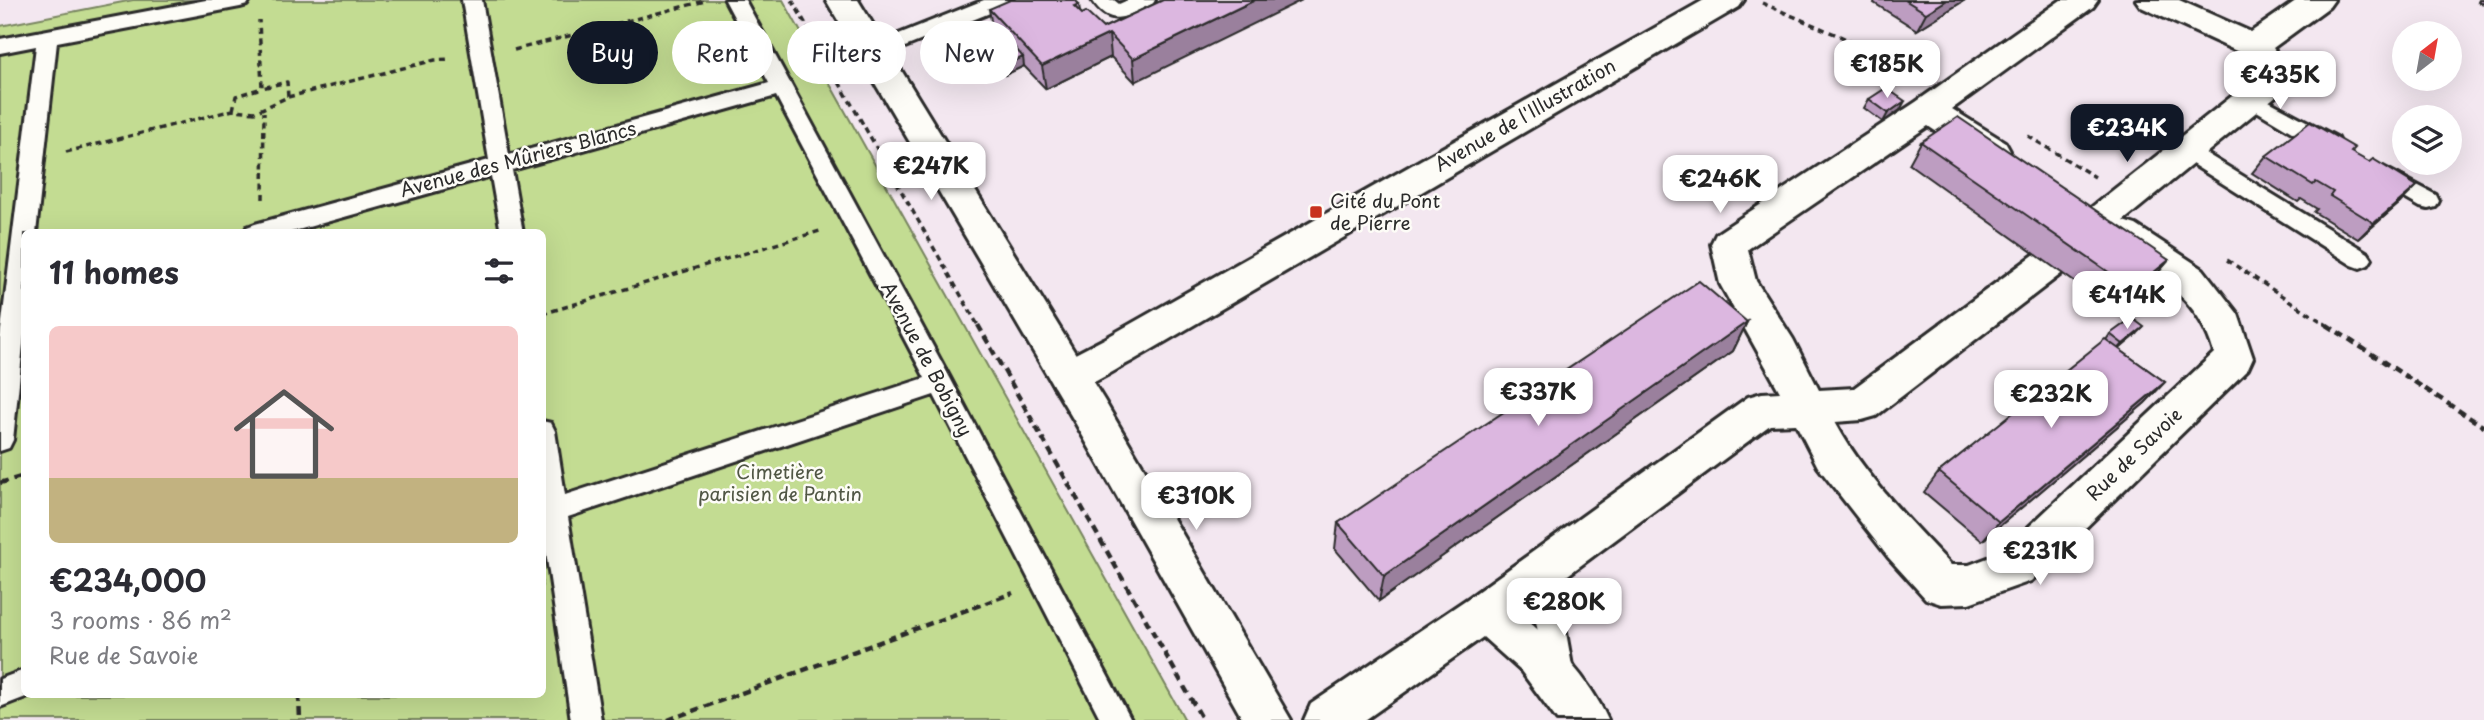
<!DOCTYPE html>
<html lang="en">
<head>
<meta charset="utf-8">
<style>
  :root { --surface:#fff; --page:#f7f7f7; --text:#2b2b33; --muted:#7c7c81; --accent:#111827 }
  body { margin:0; font-family:"Playpen Sans",sans-serif; background:var(--page); color:var(--text); height:100vh; display:flex; flex-direction:column; font-size:26px; white-space:nowrap }
  * { box-sizing:border-box; margin:0 }
  p { font-size:23px; color:var(--muted) }
  .icon { flex:none; width:38px; height:38px; fill:none; stroke:currentColor; stroke-width:2; stroke-linecap:round; stroke-linejoin:round }
  .map { position:relative; flex:1; overflow:hidden }
  .drawer { position:absolute; left:21px; top:229px; width:525px; height:469px; display:flex; flex-direction:column; background:var(--surface); border-radius:10px; box-shadow:0 7px 28px #0002 }
  .drawer>* { flex:none }
  .banner { position:absolute; left:567px; top:21px; width:665px; height:63px; display:flex; gap:14px }
  .needle { width:46px; rotate:31deg }
  .fabs { position:absolute; left:2392px; top:21px; display:grid; gap:14px }
  .fabs a { display:grid; place-items:center; width:70px; height:70px; border-radius:50%; background:var(--surface); box-shadow:0 7px 28px #0002; font-size:35px }
  .price { position:absolute; translate:-50% -60px; padding:0 16px; border-radius:14px; background:#fff; color:#222; font-size:23px; line-height:46px; filter:drop-shadow(0 2px 4px #0008) }
  .price::after { content:''; position:absolute; left:50%; top:42px; width:21px; height:16px; margin-left:-10px; background:inherit; clip-path:polygon(0 0,100% 0,50% 100%) }
  .price.current { background:var(--accent); color:#fff }
  ul { padding:0; list-style:none }
  li { display:grid; align-content:center; gap:14px; height:371px; padding:0 28px }
  li span { display:grid; place-items:center; height:217px; border-radius:10px; color:#555 }
  li>.icon { margin-inline-start:auto }
  span .icon { width:126px; height:126px; fill:#fffc; stroke-width:1 }
  li b { font-size:30px }
  h2 { display:flex; justify-content:space-between; align-items:center; height:84px; padding:0 28px; font-size:30px }
  .pill { padding:0 24px; border-radius:32px; background:var(--surface); box-shadow:0 7px 28px #0002; font-size:24px; line-height:63px }
  .pill.current { background:var(--accent); color:#fff }
  .map>svg:first-child { display:block }
</style>
</head>
<body>
<div class="map">
<svg width="2484" height="720" viewBox="0 0 2484 720">
  <rect width="100%" height="100%" fill="#f3e7f0"/>
  <filter id="ink" filterUnits="userSpaceOnUse"><feTurbulence type="fractalNoise" baseFrequency=".0143" numOctaves="2"/><feDisplacementMap in="SourceGraphic" scale="14" xChannelSelector="R" yChannelSelector="G"/><feConvolveMatrix kernelMatrix="1 2 1 2 8 2 1 2 1" color-interpolation-filters="sRGB"/></filter>
  <g filter="url(#ink)">
    <path fill="#c3dc92" stroke="#77845e" stroke-width="2" fill-rule="evenodd" d="M 133,0 L 783,0 L 1185,720 L 0,720 L 0,26 ZM 24,233 L 542,233 L 542,695 L 24,695 Z"/>
    <g fill="none" stroke-linecap="round" stroke-linejoin="round">
      <defs>
        <path id="service" d="M 206,0 L 250,0 L 247,5 L 240,7 L 57,42 L 36,233 L 24,233 L 24,335 L 13,440 L 9,448 L 0,451 L 0,338 L 36,46 L 0,53 L 0,39 Z
          M 462,0 L 482,0 L 509,155 L 769,83 L 725,0 L 745,0 L 949,376 L 1131,720 L 1101,720 L 934,395 L 568,517 L 601,720 L 571,720 L 542,525 L 542,421 L 551,423 L 555,431 L 565,495 L 925,378 L 776,96 L 512,170 L 523,233 L 501,233 L 491,176 L 287,233 L 244,233 L 247,227 L 255,224 L 489,160 Z
          M 984,0 L 1013,0 L 1010,5 L 880,57 L 866,57 L 863,52 L 866,47 Z
          M 1092,0 L 1114,0 L 1119,4 L 1128,0 L 1155,0 L 1152,5 C 1127,16 1111,29 1092,0 Z
          M 2252,92 L 2338,138 L 2341,144 L 2338,150 L 2330,152 L 2322,150 L 2245,104 L 2241,99 L 2245,94 Z
          M 2189,143 L 2368,253 L 2372,259 L 2368,265 L 2360,268 L 2352,265 L 2181,157 L 2178,151 L 2181,145 Z
          M 2383,167 L 2436,195 L 2439,201 L 2436,207 L 2428,209 L 2420,207 L 2375,181 L 2372,175 L 2375,169 Z
          M 1541,559 L 1551,562 L 1555,571 L 1574,677 L 1570,687 L 1560,690 L 1550,687 L 1546,677 L 1527,571 L 1531,562 Z
          M 24,670 L 24,695 L 31,695 L 0,707 L 0,679 Z"/>
        <path id="minor" d="M 2061,0 L 2098,0 L 2093,7 L 1952,109 L 2005,142 L 2010,151 L 2005,160 C 1978,168 1950,140 1928,126 L 1748,249 L 1756,281 L 1793,339 L 1819,390 L 1854,388 L 2035,254 L 2048,250 L 2061,254 L 2066,264 L 2061,274 L 1876,416 L 1862,420 L 1835,422 C 1862,473 1911,523 1951,565 L 1969,565 L 2001,553 L 2214,353 C 2199,297 2156,275 2110,245 L 2105,236 C 2093,246 2085,250 2069,245 L 2064,235 L 2069,225 L 2255,78 L 2256,71 L 2243,54 L 2141,7 L 2136,0 L 2179,0 L 2251,32 L 2297,0 L 2334,0 L 2329,7 L 2273,48 L 2289,70 L 2282,91 L 2123,221 L 2136,225 L 2203,269 L 2238,314 L 2253,358 L 2248,369 L 2031,581 L 1969,603 L 1941,604 L 1926,599 L 1888,557 L 1818,467 L 1796,424 L 1770,425 L 1518,612 C 1553,642 1589,677 1608,720 L 1557,720 L 1521,671 L 1483,637 L 1365,720 L 1304,720 L 1311,704 L 1470,597 L 1748,397 L 1762,393 L 1780,392 L 1720,284 L 1711,244 L 1716,234 L 1916,102 Z"/>
        <path id="tertiary" d="M 1704,0 L 1744,0 L 1739,7 L 1132,361 C 1108,373 1081,396 1054,387 L 1049,376 L 1054,365 L 1104,339 Z"/>
        <path id="secondary" d="M 826,0 L 858,0 L 1104,400 L 1291,720 L 1243,720 L 1076,424 Z"/>
      </defs>
      <use href="#service" stroke="#2b2b2b" stroke-width="6"/>
      <use href="#minor" stroke="#2b2b2b" stroke-width="6"/>
      <use href="#tertiary" stroke="#2b2b2b" stroke-width="6"/>
      <use href="#secondary" stroke="#2b2b2b" stroke-width="6"/>
      <path stroke="#2b2b2b" stroke-width="3.5" stroke-dasharray="6 4.5" stroke-linecap="butt" d="M 792,0 L 979,327
        M 1762,3 L 1884,55 L 1920,74
        M 514,50 L 705,1
        M 288,97 L 435,60 L 450,59
        M 233,110 L 236,96 L 262,88
        M 2028,136 L 2095,177
        M 66,152 L 233,110 L 255,112 L 288,97 L 287,82 L 262,88 L 259,20
        M 263,199 L 264,112
        M 2227,260 L 2330,327
        M 542,314 L 823,230"/>
      <path stroke="#2b2b2b" stroke-width="4.5" stroke-dasharray="8 5" stroke-linecap="butt" d="M 978,325 L 1203,720
        M 2327,325 L 2484,427
        M 0,483 L 24,476
        M 299,695 L 300,720
        M 668,720 L 1013,593"/>
      <use href="#service" fill="#fdfcf7" fill-rule="evenodd"/>
      <use href="#minor" fill="#fdfcf7" fill-rule="evenodd"/>
      <use href="#tertiary" fill="#fdfcf7" fill-rule="evenodd"/>
      <use href="#secondary" fill="#fdfcf7" fill-rule="evenodd"/>
    </g>
    <path fill="#bd9dc1" stroke="#2b2b2b" stroke-width="2" d="M 1163,0 L 1135,82 L 1111,57 L 1046,89 L 1024,66 L 1005,75 L 996,66 L 994,57 L 1010,50 L 993,33 L 989,9 L 1079,4 L 1080,12 L 1082,14 L 1103,28 Z
      M 1875,0 L 1965,0 L 1917,30 L 1874,3 Z
      M 2479,0 L 2484,0 L 2484,4 L 2478,2 Z
      M 1869,99 L 1900,110 L 1883,122 L 1864,108 Z
      M 1921,142 L 2169,260 L 2150,282 L 2115,311 L 1909,164 Z
      M 2351,152 L 2400,203 L 2358,239 L 2314,212 L 2317,209 L 2301,199 L 2298,202 L 2252,173 L 2266,156 Z
      M 1747,322 L 1733,351 L 1379,601 L 1335,549 L 1338,523 Z
      M 2110,334 L 2136,335 L 2119,349 L 2165,382 L 2145,403 L 1982,541 L 1924,492 L 1939,472 L 2106,340 Z"/>
    <path fill="#9a809d" stroke="#2b2b2b" stroke-width="2" d="M 1255,0 L 1302,0 L 1135,82 L 1133,59 Z
      M 1947,0 L 1965,0 L 1917,30 L 1926,13 Z
      M 1109,34 L 1111,57 L 1046,89 L 1042,66 Z
      M 1023,57 L 1024,66 L 1005,75 L 1003,66 Z
      M 1905,101 L 1900,110 L 1883,122 L 1888,113 Z
      M 2417,186 L 2400,203 L 2358,239 L 2374,223 Z
      M 2169,260 L 2150,282 L 2115,311 L 2133,289 Z
      M 1747,322 L 1733,351 L 1379,601 L 1384,576 Z
      M 2144,327 L 2136,335 L 2116,352 L 2123,344 Z
      M 2165,382 L 2145,403 L 1982,541 L 1999,522 Z"/>
    <path fill="#dcb7e0" stroke="#2b2b2b" stroke-width="2" d="M 1010,0 L 1075,0 L 1079,4 L 1074,6 L 1082,14 L 1086,12 L 1103,28 L 1163,0 L 1255,0 L 1133,59 L 1109,34 L 1042,66 L 989,9 Z
      M 1905,0 L 1947,0 L 1926,13 Z
      M 1015,48 L 1023,57 L 1003,66 L 994,57 Z
      M 1886,88 L 1905,101 L 1888,113 L 1869,99 Z
      M 1958,117 L 2169,260 L 2133,289 L 1921,142 Z
      M 2310,122 L 2355,148 L 2351,152 L 2369,162 L 2373,159 L 2417,186 L 2374,223 L 2330,196 L 2333,192 L 2316,182 L 2313,185 L 2266,156 Z
      M 1699,281 L 1747,322 L 1384,576 L 1338,523 Z
      M 2132,318 L 2144,327 L 2123,344 L 2110,334 Z
      M 2105,339 L 2165,382 L 1999,522 L 1939,472 Z"/>
  </g>
  <rect fill="#c8321e" stroke="#fdfcf7" stroke-width="2.5" x="1309" y="205" width="14" height="14" rx="3.5"/>
  <g text-anchor="middle" stroke-width="5" stroke-linejoin="round" paint-order="stroke">
    <g font-size="19" fill="#2b2b2b" stroke="#fdfcf7">
      <text transform="translate(1525 115) rotate(-30)" y="7">Avenue de l'Illustration</text>
      <text transform="translate(518 159) rotate(-15)" y="7">Avenue des Mûriers Blancs</text>
      <text transform="translate(927 359) rotate(62)" y="7">Avenue de Bobigny</text>
      <text transform="translate(2134 454) rotate(-44)" y="7">Rue de Savoie</text>
    </g>
    <g font-size="19" fill="#2b2b2b" stroke="#fdfcf7" text-anchor="start">
      <text x="1330" y="208">Cité du Pont<tspan x="1330" dy="22">de Pierre</tspan></text>
    </g>
    <g font-size="19" fill="#515745" stroke="#fdfcf7">
      <text x="780" y="479">Cimetière<tspan x="780" dy="22">parisien de Pantin</tspan></text>
    </g>
  </g>
</svg>
<div class="fabs">
<a><svg class="needle" viewBox="-14 -14 28 28"><path d="M0-13l5 13h-10z" fill="#e53935"/><path d="M0 13l5-13h-10z" fill="#7c7c81"/></svg></a>
<a><svg class="icon" aria-label="layers" viewBox="0 0 24 24"><path d="M12 4l9 5-9 5-9-5zM3 14l9 5 9-5"/></svg></a>
</div>
<b class="price" style="left:1887px;top:100px">€185K</b>
<b class="price" style="left:2280px;top:111px">€435K</b>
<b class="price current" style="left:2127px;top:164px">€234K</b>
<b class="price" style="left:931px;top:202px">€247K</b>
<b class="price" style="left:1720px;top:215px">€246K</b>
<b class="price" style="left:2127px;top:331px">€414K</b>
<b class="price" style="left:1538px;top:428px">€337K</b>
<b class="price" style="left:2051px;top:430px">€232K</b>
<b class="price" style="left:1196px;top:532px">€310K</b>
<b class="price" style="left:2040px;top:587px">€231K</b>
<b class="price" style="left:1564px;top:638px">€280K</b>
<div class="banner">
<a class="pill current">Buy</a>
<a class="pill">Rent</a>
<a class="pill">Filters</a>
<a class="pill">New</a>
</div>
<section class="drawer">
<h2>11 homes<svg class="icon" aria-label="filters" viewBox="0 0 24 24"><path d="M4 7h16M4 17h16"/><circle cx="9" cy="7" r="2"/><circle cx="15" cy="17" r="2"/></svg></h2>
<ul>
<li><span style="background:linear-gradient(#f6c9c9 70%,#c2b280 0)"><svg class="icon" aria-label="home" viewBox="0 0 24 24"><path d="M3 11l9-7 9 7M6 9v11h12V9"/></svg></span><div><b>€234,000</b><p>3 rooms · 86 m²</p><p>Rue de Savoie</p></div></li>
</ul>
</section>
</div>
</body>
</html>
